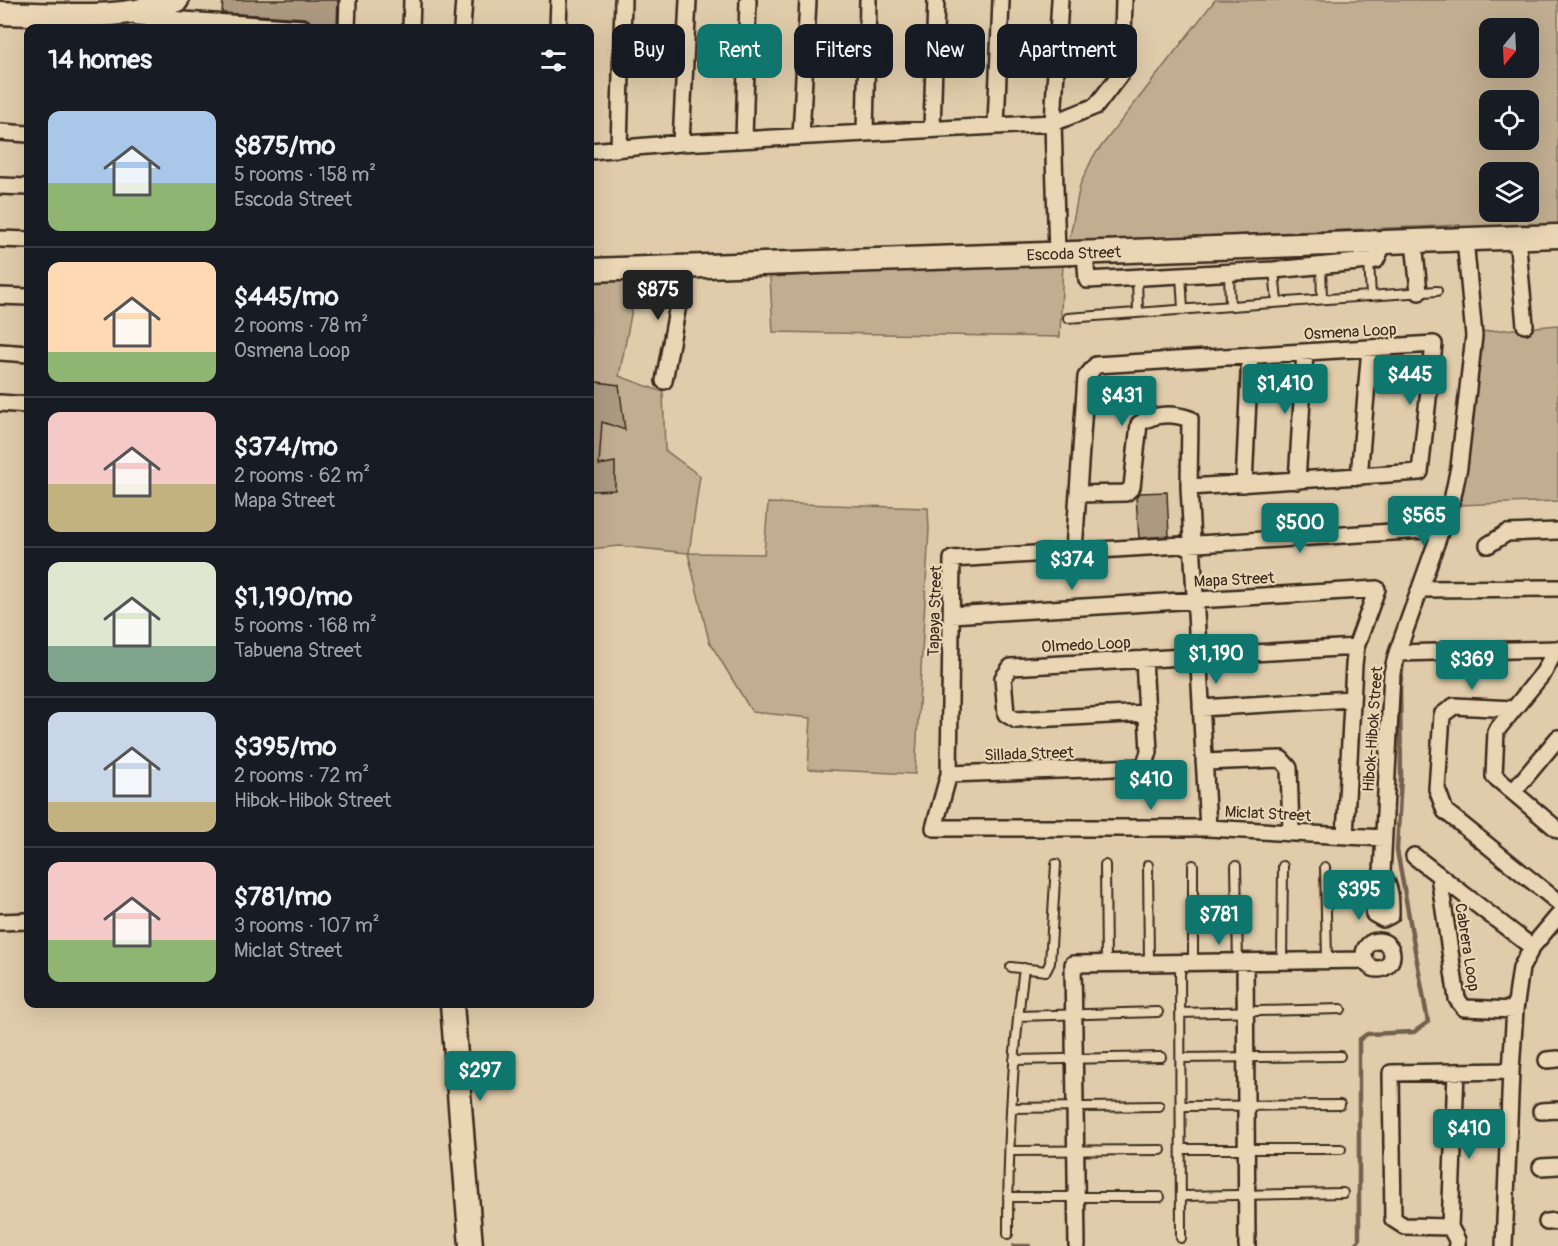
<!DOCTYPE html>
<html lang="en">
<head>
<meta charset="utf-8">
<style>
  :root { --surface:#171b24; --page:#242831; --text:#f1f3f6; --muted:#9ea1a6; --line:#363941; --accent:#0f766e }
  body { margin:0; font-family:Pangolin,sans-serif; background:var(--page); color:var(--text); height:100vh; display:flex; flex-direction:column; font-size:22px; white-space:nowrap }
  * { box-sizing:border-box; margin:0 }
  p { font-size:20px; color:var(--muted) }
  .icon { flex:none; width:33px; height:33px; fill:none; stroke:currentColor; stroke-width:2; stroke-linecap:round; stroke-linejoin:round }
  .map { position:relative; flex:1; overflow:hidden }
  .panel { position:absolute; left:24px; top:24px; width:570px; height:984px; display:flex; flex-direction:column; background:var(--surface); border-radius:12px; box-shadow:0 6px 24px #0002 }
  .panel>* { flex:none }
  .top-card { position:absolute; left:612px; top:24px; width:570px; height:54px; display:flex; gap:12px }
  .needle { width:39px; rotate:198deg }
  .controls { position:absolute; left:1479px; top:18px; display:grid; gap:12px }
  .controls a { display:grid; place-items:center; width:60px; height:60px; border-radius:12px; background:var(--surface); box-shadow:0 6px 24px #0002; font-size:30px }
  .price { position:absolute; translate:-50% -51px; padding:0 14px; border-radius:6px; background:var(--accent); color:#fff; font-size:20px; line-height:39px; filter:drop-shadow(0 2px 3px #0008) }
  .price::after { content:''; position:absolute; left:50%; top:36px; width:18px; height:14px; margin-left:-9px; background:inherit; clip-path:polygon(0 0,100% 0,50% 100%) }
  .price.selected { background:#222; color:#fff }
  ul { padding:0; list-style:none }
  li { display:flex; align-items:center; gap:18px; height:150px; padding:0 24px }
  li+li { border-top:2px solid var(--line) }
  li span { display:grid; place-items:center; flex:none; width:168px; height:120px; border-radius:12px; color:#555 }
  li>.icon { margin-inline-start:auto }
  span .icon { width:72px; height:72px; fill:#fffc; stroke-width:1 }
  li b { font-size:26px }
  h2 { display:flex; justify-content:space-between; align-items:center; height:72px; padding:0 24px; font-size:26px }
  .pill { padding:0 21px; border-radius:12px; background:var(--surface); box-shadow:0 6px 24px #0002; font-size:21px; line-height:54px }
  .pill.selected { background:var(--accent); color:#fff }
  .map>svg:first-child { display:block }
</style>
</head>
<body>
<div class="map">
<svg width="1558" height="1246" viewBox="0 0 1558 1246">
  <rect width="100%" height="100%" fill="#e0ccab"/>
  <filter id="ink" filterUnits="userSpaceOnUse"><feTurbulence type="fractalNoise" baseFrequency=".0167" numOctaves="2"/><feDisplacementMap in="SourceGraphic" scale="12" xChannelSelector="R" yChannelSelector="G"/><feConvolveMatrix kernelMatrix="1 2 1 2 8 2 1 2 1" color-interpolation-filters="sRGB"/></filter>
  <g filter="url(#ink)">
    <path fill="#c1ae91" stroke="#7e6c58" stroke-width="1.5" fill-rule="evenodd" d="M 1215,0 L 1558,0 L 1558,227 L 1461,230 L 1460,225 L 1069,242 L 1080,185 L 1093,157 ZM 1490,28 L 1528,28 L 1528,68 L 1490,68 ZM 1490,100 L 1528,100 L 1528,140 L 1490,140 ZM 1490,172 L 1528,172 L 1528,212 L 1490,212 Z
      M 1063,262 L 1060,337 L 773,332 L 770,277 Z
      M 638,279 L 619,376 L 663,392 L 665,450 L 700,476 L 689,553 L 764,554 L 768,503 L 928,508 L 929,530 L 915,774 L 808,769 L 811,718 L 752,712 L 709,641 L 688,553 L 619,546 L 590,549 L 590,280 Z
      M 1558,325 L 1558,501 L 1459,505 L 1482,341 L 1481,332 Z"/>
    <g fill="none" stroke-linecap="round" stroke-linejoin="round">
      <path stroke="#73614d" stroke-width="4.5" d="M 1014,1246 L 1029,1246
        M 1353,1246 L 1359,1240 L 1359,1040 L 1367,1034 L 1414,1032 L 1428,1022 L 1397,850 L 1401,776 L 1400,687 L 1403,662"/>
    </g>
    <path fill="#ac9980" stroke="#3b2a1e" stroke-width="1.5" d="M 223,0 L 338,0 L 337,27 L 312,26 L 309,20 L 304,18 L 222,13 Z
      M 590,381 L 619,385 L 625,430 L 602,422 L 599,465 L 615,462 L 615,490 L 590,491 Z
      M 1167,492 L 1169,536 L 1139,538 L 1136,497 L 1139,493 Z"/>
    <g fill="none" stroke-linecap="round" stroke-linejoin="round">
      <defs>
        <path id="lane" d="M 1369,261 L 1371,296
          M 1321,265 L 1322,299
          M 1274,270 L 1277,302
          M 1229,272 L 1230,306
          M 1181,274 L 1183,310
          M 1137,277 L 1138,313
          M 1068,318 L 1437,291
          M 1105,865 L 1106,963
          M 1148,865 L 1149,963
          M 1236,866 L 1238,963
          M 1325,867 L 1327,960
          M 1282,962 L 1283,866
          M 1180,963 L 1181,1238
          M 1193,963 L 1193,865
          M 1011,967 L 1046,971 L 1050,963 L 1056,864
          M 1180,1013 L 1341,1009
          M 1018,1016 L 1158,1012
          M 1181,1058 L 1340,1056
          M 1014,1060 L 1161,1057
          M 1181,1106 L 1340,1105
          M 1011,1108 L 1159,1106
          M 1181,1149 L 1341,1149
          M 1010,1151 L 1161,1150
          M 1182,1196 L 1343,1193
          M 1008,1197 L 1160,1197
          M 1008,1234 C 1008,1145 1012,1056 1024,968"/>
        <path id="street" d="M 688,0 L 681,143 L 1053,123 L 1096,106 L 1122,72 L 1124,0
          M 138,17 L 303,28
          M 347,28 L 348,0
          M 411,28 L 412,0
          M 462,28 L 464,0
          M 558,28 L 559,0
          M 996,126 L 1001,0
          M 932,129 L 936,0
          M 0,132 L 28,134
          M 865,133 L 868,0
          M 801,136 L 808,0
          M 744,139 L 748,0
          M 619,149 L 623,0
          M 590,151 L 681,143
          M 0,186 L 28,187
          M 1517,237 L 1525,325
          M 0,239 L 28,240
          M 1414,241 L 1419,292
          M 1085,252 L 1087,280 L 1274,270 L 1369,261 L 1376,260 L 1385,241
          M 1057,253 L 1053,123 L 1060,0
          M 0,296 L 28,297
          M 0,352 L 28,354
          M 664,381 L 685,267
          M 0,403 L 28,405
          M 1359,477 L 1370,348
          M 1297,481 L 1305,352
          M 1244,484 L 1250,355
          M 1078,494 L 1126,493 L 1132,487 L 1139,424 C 1154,413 1173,413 1190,419 L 1189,487 L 1208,828
          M 1488,545 L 1507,533 L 1558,531
          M 1074,550 L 1086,377 L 1096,365 L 1434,344 L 1420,472 L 1189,487
          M 1420,589 L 1558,588
          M 951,615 L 1377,589 L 1356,647 L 1354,665 L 1345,836
          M 1556,649 L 1544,672 L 1496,731 L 1494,776 L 1558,830
          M 1397,653 L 1558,649
          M 1201,708 L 1351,699
          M 1513,709 L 1454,706 L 1442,715 L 1437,789 L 1445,811 L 1558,902
          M 1147,713 L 1016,720 L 1006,714 L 1003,678 L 1011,667 L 1356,647
          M 1204,762 L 1281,759 L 1289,768 L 1291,831
          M 949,774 L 1144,767 L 1149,752 L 1144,659
          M 1513,792 L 1558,738
          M 1383,838 L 1208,828 L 934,828 L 949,774 L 952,559 L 1441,529
          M 1414,856 L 1532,947
          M 1382,873 C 1391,889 1391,896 1391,915 L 1383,919
          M 1439,876 L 1457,999 L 1464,1008 L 1515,1010
          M 1383,919 L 1374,914 L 1374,888 L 1382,873 L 1392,673 L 1397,653 L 1453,496 L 1459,467 L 1474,336 L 1465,239
          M 0,922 L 28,921
          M1364 955a14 14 0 1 1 28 0a14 14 0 1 1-28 0Z
          M 1245,963 L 1247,1246
          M 1547,1060 L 1558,1059
          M 1456,1072 L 1450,1227 L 1457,1240 L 1457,1246
          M 1541,1111 L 1558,1110
          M 1541,1167 L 1558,1166
          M 1547,1222 L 1558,1221
          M 1450,1227 L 1404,1226 L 1393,1219 L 1391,1073 L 1511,1071
          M 1077,1246 L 1073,964 L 1365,960
          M 1504,1246 L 1511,1071 L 1515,1010 L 1521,968 L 1532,947 L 1558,916"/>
        <g id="secondary">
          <path d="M 0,13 C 58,14 121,22 177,0"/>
          <path id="s1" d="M 590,270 L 1558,236"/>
          <path d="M 452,1004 L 471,1246"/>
        </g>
      </defs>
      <use href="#lane" stroke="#3b2a1e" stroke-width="12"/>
      <use href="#street" stroke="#3b2a1e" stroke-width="20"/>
      <use href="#secondary" stroke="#3b2a1e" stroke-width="27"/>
      <use href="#lane" stroke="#ead6b4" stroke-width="8"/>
      <use href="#street" stroke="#ead6b4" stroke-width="15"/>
      <use href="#secondary" stroke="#ead6b4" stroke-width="22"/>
    </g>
  </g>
  <g text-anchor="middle" stroke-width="4.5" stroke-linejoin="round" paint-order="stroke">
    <g font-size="16" fill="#3b2a1e" stroke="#ead6b4">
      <text dy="6" stroke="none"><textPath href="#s1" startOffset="484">Escoda Street</textPath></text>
      <text transform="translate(1350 331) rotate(-3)" y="6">Osmena Loop</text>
      <text transform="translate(1234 579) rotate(-3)" y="6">Mapa Street</text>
      <text transform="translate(934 611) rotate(-88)" y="6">Tapaya Street</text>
      <text transform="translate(1086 644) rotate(-3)" y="6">Olmedo Loop</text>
      <text transform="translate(1372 729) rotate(-86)" y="6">Hibok-Hibok Street</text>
      <text transform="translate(1029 753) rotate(-2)" y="6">Sillada Street</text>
      <text transform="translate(1268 813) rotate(3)" y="6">Miclat Street</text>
      <text transform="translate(1468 947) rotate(81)" y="6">Cabrera Loop</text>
    </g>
  </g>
</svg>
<div class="controls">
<a><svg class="needle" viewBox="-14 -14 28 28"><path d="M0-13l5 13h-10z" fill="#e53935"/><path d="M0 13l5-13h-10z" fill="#9ea1a6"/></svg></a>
<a><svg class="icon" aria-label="locate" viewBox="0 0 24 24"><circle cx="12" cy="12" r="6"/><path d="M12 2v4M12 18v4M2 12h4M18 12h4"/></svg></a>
<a><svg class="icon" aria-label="layers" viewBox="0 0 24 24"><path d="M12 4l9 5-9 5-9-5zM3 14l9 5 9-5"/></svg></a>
</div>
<b class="price selected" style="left:658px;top:321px">$875</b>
<b class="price" style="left:1410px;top:406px">$445</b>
<b class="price" style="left:1285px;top:415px">$1,410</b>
<b class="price" style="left:1122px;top:427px">$431</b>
<b class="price" style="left:1424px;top:547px">$565</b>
<b class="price" style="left:1300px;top:554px">$500</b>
<b class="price" style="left:1072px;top:591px">$374</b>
<b class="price" style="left:1216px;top:685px">$1,190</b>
<b class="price" style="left:1472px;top:691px">$369</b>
<b class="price" style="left:1151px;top:811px">$410</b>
<b class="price" style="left:1359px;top:921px">$395</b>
<b class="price" style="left:1219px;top:946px">$781</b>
<b class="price" style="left:480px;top:1102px">$297</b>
<b class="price" style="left:1469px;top:1160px">$410</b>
<div class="top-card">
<a class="pill">Buy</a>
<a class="pill selected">Rent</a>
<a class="pill">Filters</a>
<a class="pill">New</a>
<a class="pill">Apartment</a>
</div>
<section class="panel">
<h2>14 homes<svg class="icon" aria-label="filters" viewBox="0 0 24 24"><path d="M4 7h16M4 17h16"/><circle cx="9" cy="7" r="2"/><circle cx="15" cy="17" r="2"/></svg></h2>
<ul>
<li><span style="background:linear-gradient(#a9c7e8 60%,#8fb573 0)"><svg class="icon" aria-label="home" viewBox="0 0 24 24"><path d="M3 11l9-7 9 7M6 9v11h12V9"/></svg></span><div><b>$875/mo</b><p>5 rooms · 158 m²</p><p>Escoda Street</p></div></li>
<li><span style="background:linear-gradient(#ffd9b3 75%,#8fb573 0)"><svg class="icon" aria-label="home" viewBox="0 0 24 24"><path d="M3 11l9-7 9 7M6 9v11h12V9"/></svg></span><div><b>$445/mo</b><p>2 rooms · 78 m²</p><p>Osmena Loop</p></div></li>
<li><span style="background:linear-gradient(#f6c9c9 60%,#c2b280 0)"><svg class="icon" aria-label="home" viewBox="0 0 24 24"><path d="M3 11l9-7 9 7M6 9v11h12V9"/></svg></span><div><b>$374/mo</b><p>2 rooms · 62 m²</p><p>Mapa Street</p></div></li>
<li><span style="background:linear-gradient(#dfe7d0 70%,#7fa58c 0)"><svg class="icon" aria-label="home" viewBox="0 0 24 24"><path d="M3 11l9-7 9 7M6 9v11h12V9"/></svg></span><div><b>$1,190/mo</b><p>5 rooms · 168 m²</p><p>Tabuena Street</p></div></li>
<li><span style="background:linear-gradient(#c9d6e8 75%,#c2b280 0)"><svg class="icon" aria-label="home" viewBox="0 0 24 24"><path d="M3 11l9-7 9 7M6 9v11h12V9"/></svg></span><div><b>$395/mo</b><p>2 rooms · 72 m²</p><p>Hibok-Hibok Street</p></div></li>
<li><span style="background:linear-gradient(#f6c9c9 65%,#8fb573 0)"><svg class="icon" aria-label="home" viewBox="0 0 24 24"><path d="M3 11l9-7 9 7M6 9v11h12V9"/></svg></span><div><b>$781/mo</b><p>3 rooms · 107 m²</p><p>Miclat Street</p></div></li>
</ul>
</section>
</div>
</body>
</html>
